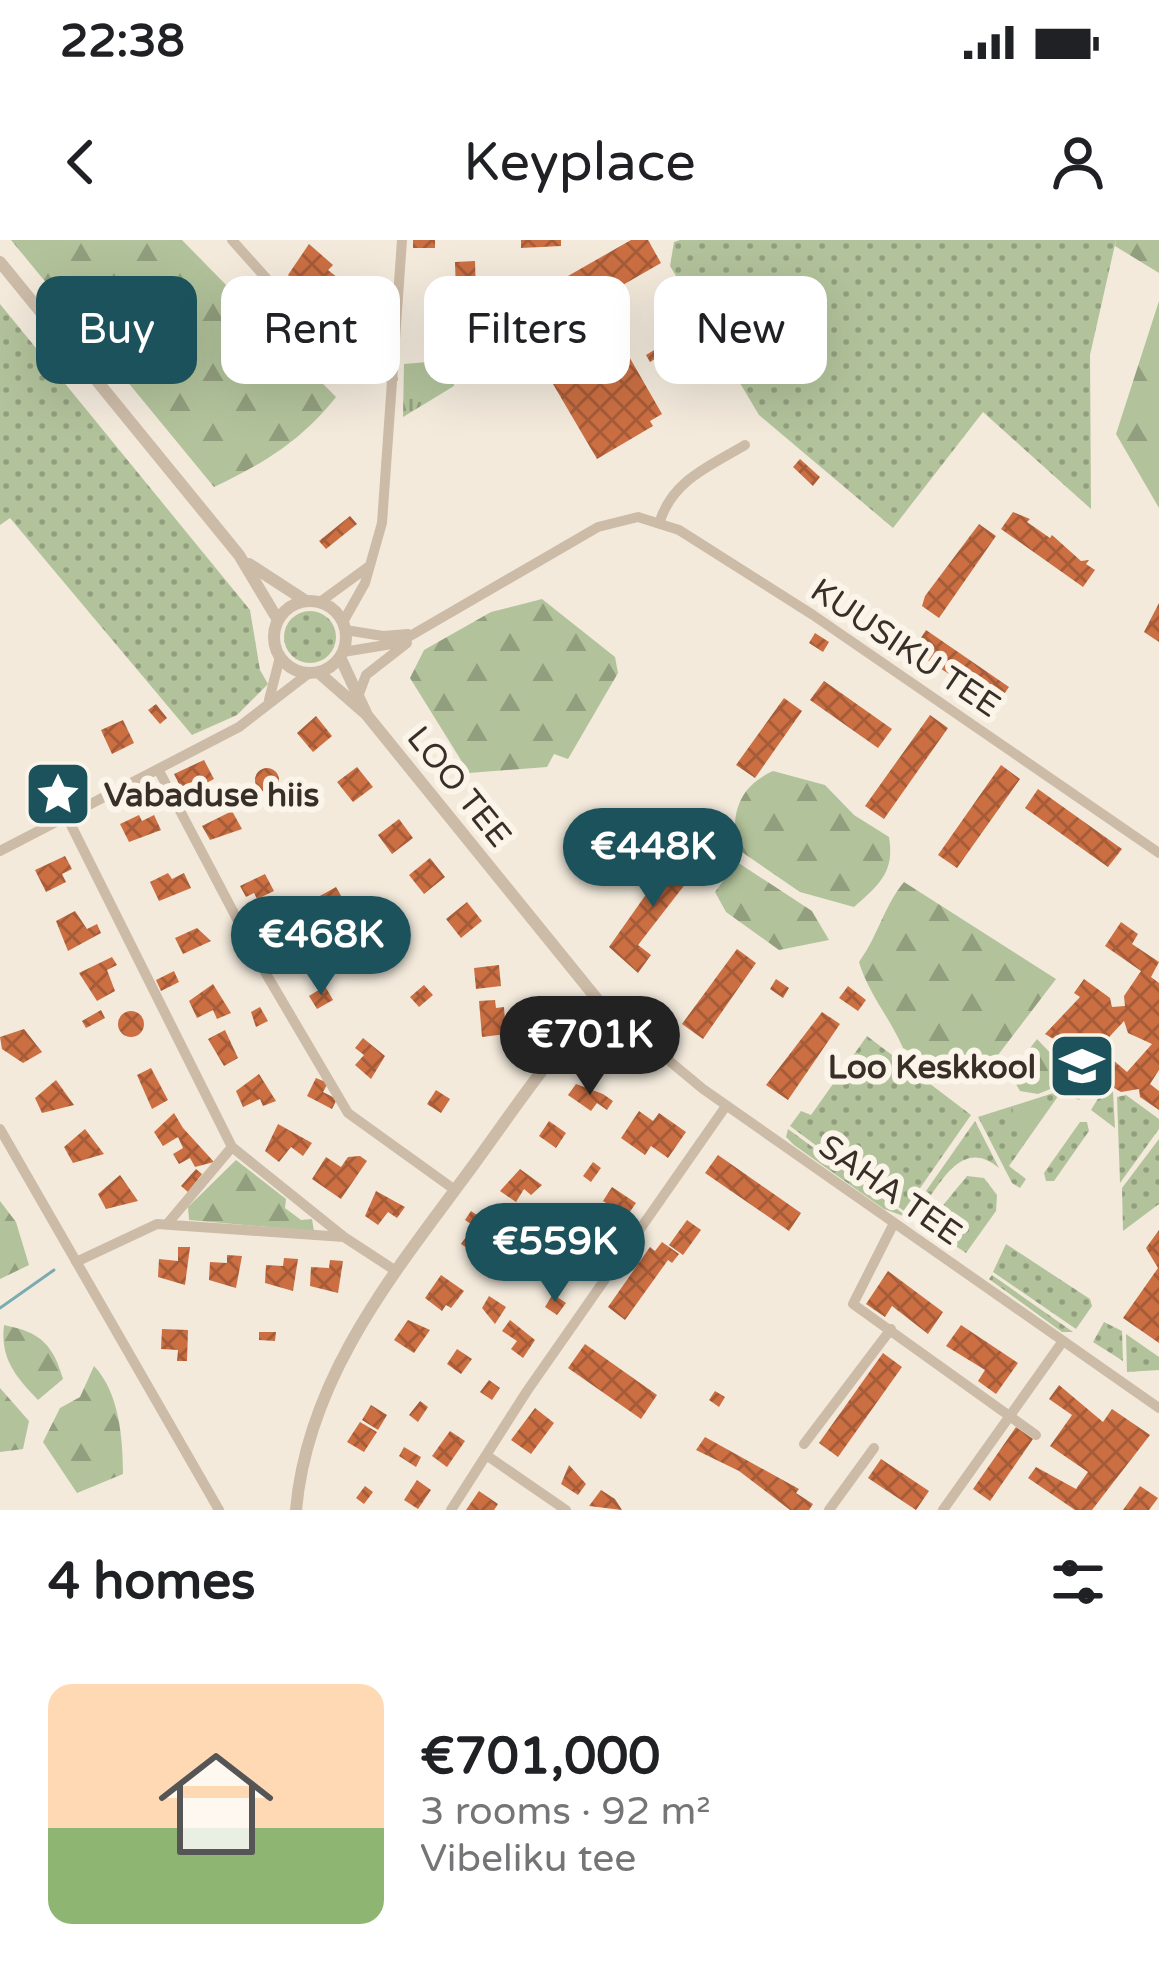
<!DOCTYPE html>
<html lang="en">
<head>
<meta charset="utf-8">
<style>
  :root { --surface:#fff; --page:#f6f6f6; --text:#202124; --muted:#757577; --accent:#1c525c }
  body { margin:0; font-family:"Varela Round",sans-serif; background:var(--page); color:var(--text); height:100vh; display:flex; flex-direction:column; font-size:45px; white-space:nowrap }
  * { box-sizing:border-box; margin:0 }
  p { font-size:39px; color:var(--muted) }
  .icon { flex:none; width:66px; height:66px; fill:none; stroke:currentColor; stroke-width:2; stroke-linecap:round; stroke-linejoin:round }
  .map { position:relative; height:1270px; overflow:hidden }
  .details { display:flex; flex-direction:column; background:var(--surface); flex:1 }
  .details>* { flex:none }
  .hud { position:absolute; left:36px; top:36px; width:1089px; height:108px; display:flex; gap:24px }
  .price { position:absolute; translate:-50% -102px; padding:0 27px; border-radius:42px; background:var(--accent); color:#fff; font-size:39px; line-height:78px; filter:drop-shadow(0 3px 6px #0008) }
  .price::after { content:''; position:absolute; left:50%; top:72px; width:36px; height:27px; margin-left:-18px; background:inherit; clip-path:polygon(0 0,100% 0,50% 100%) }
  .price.selected { background:#222; color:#fff }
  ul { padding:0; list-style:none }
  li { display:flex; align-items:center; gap:36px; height:300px; padding:0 48px }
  li span { display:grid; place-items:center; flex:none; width:336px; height:240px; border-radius:24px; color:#555 }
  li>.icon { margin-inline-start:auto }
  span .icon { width:144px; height:144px; fill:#fffc; stroke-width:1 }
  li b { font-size:51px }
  h2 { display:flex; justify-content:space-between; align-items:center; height:144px; padding:0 48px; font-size:51px }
  .chip { padding:0 42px; border-radius:24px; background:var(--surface); box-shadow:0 12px 48px #0002; font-size:42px; line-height:108px }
  .chip.selected { background:var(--accent); color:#fff }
  .status { display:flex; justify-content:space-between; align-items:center; height:84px; padding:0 60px; background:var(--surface); direction:ltr }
  .status svg { height:33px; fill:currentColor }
  header { display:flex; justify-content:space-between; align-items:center; height:156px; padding:0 48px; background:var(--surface); font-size:54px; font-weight:600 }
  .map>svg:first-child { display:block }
</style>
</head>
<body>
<div class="status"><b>22:38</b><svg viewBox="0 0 49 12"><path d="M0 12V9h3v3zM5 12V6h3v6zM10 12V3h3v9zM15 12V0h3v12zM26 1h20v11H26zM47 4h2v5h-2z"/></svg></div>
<header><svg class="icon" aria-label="back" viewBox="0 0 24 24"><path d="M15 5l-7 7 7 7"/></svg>Keyplace<svg class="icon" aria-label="person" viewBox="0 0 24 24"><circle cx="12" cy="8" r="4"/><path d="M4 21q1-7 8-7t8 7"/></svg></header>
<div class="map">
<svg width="1159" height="1270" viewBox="0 0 1159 1270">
  <defs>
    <pattern id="grass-dots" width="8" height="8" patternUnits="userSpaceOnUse" patternTransform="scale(3)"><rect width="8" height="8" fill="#b2c39b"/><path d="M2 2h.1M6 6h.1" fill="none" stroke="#929f7e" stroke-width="1.8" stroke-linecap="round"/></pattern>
    <pattern id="forest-firs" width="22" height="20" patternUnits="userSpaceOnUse" patternTransform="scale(3)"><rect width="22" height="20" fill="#b2c39b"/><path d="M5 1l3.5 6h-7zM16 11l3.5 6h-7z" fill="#929f7e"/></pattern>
    <pattern id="park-tufts" width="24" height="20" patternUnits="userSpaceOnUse" patternTransform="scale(3)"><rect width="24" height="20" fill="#b2c39b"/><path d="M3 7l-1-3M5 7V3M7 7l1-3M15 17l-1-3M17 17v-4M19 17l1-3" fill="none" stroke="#929f7e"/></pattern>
    <pattern id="building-cross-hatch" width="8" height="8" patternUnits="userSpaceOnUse" patternTransform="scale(3)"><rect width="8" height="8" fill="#cb6f43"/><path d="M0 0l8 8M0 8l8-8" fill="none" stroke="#a65c38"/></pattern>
  </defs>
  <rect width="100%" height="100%" fill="#f3eadc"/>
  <path fill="url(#grass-dots)" d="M 680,0 L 1116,0 L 1090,115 L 1091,269 L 983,172 L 893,288 L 759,175 L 670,26 L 674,2 Z
    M 0,64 L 250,370 L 260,430 L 268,444 L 237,475 L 192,495 L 10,278 L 0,285 Z
    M284 397a26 26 0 1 1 52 0a26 26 0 1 1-52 0Z
    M 867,796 L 971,875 L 904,971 L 790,886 L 801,871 L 811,875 Z
    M 1094,840 L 1079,860 L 1061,852 L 1009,926 L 1026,939 L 1020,948 L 1012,943 L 978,877 Z
    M 1105,847 L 1113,852 L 1115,888 L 1091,870 Z
    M 1126,855 L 1159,879 L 1159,889 L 1120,943 L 1117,857 Z
    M 975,881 L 999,928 C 968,902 949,929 931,955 L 926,951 Z
    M 1080,882 L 1087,882 L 1089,891 L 1054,941 L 1046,941 L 1044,933 Z
    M 788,889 L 909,978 L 884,969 L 794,905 L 786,897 Z
    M 1159,899 L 1159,964 L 1123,991 L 1122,948 Z
    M 967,936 L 984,938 L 997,955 L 996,971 L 966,1013 L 926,986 Z
    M 1006,1004 L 1090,1059 L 1092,1066 L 1076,1089 L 993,1032 Z
    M 992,1035 L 1073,1092 L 1062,1092 L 989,1039 Z
    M 1104,1082 L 1122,1091 L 1123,1121 L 1093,1102 Z
    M 1126,1094 L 1159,1117 L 1159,1130 L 1127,1132 Z"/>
  <path fill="url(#forest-firs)" d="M 11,0 L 182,0 L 336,157 C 301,201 263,224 214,247 Z
    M 1116,0 L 1159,0 L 1159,33 L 1115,6 Z
    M 1159,61 L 1159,268 L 1116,194 Z
    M 542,359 L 615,417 L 618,433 L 568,519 L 554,514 L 547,527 L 469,533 L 410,438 L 424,410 L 491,372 Z
    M 773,531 L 825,545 L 854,575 L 889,597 C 895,632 879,645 854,667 L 800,652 L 736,608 C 731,571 740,546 773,531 Z
    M 737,622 L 812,671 L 829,700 L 779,710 L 726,672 L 715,652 Z
    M 904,642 L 1056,739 L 976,844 L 903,808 C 890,778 868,753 859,722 C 878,696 884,666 904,642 Z
    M 1037,799 L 1075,839 L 1038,854 L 1020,851 L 1010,834 Z
    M 236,920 L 286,959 L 285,968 L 301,980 L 312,979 L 314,991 L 189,980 L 188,967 Z
    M 0,961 L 16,982 L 29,1025 L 0,1039 Z
    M 4,1085 C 40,1092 53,1104 63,1139 L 38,1160 C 16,1137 0,1119 4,1085 Z
    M 94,1126 C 119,1152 123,1198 123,1234 L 77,1253 L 43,1202 L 60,1168 L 80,1157 Z
    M 0,1148 L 29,1181 L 23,1209 L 0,1212 Z"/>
  <path fill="url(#park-tufts)" d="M 451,120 L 454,146 L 403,177 L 404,124 Z
    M 1041,859 L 1043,868 L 1033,887 L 1017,887 L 1012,867 Z"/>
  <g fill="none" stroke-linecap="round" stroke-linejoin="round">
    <path stroke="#7aabb2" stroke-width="3" d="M 0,1068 L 54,1030"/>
  </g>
  <path fill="url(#building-cross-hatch)" fill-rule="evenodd" d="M 413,0 L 435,0 L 435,8 L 413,8 Z
    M 521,0 L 561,0 L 561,6 L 521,8 Z
    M 631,0 L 648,0 L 661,23 L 515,107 L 498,76 Z
    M 309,4 L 333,25 L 328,30 L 373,66 L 347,88 L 288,35 Z
    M 475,21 L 476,55 L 456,55 L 455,22 Z
    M 484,88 L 487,116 L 430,122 L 427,94 Z
    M 664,104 L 668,111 L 650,122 L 646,115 Z
    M 623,106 L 662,174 L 650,181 L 653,186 L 597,219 L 553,144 L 597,113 L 599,117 Z
    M 800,219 L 820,237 L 813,246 L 793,227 Z
    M 1013,272 L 1030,279 L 1027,282 L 1050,298 L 1052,295 L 1081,321 L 1089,320 L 1086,324 L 1095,330 L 1083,347 L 1001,289 Z
    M 350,276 L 357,284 L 326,309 L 319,301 Z
    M 979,284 L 996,296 L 939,378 L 922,366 L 925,356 Z
    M 1159,363 L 1159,402 L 1144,392 Z
    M 926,390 L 1009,447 L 997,464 L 922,417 L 915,407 Z
    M 815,393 L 829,402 L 823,412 L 809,403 Z
    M 824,441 L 892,489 L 878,508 L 810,460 Z
    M 784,458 L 802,471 L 755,538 L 736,525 Z
    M 156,464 L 167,478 L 160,484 L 148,470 Z
    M 930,475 L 948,488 L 884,579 L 865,566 Z
    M 316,476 L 332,496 L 313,512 L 297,493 Z
    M 123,480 L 134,503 L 112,514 L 101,490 Z
    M 204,520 L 214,539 L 195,549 L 192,542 L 181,548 L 174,534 Z
    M 1001,525 L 1020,539 L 957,628 L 938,615 Z
    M 357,527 L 373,547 L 353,562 L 337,542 Z
    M255 540a12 12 0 1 1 24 0a12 12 0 1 1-24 0Z
    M 315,544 L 323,554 L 309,565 L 301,555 Z
    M 1038,549 L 1122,609 L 1108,627 L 1025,568 Z
    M 232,571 L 242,589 L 210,600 L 202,586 Z
    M 139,575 L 142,581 L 154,575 L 161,590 L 129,602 L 120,584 Z
    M 399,579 L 413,598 L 392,614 L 378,595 Z
    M 678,609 L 700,625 L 638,705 L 651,715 L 638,733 L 609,707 Z
    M 65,616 L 72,629 L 62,634 L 66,642 L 46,652 L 35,630 Z
    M 430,618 L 445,637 L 424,654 L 409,635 Z
    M 168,633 L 172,639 L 184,633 L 191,648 L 159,661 L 150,642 Z
    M 265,634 L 274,651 L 257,659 L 254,653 L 246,657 L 240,646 Z
    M 336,647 L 353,677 L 341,683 L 331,666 L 320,677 L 311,661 Z
    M 467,662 L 482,681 L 461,698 L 446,679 Z
    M 75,671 L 87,689 L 97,684 L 101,693 L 68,711 L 56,681 Z
    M 1121,682 L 1138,694 L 1132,704 L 1159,722 L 1151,737 L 1159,743 L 1159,830 L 1150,844 L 1159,851 L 1159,870 L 1140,857 L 1139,849 L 1121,852 L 1097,838 L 1086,827 L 1082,810 L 1074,811 L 1045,794 L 1080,757 L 1074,753 L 1084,739 L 1110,758 L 1112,767 L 1125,766 L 1124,756 L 1141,731 L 1105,706 ZM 1124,781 L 1128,793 L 1152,804 L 1127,832 L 1099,808 Z
    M 294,686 L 303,705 L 286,713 L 283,706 L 274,710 L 269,699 Z
    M 197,688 L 211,701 L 183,714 L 175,698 Z
    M 367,703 L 372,712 L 359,720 L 354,711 Z
    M 737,709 L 756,723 L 703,799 L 682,784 Z
    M 112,717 L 117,725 L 107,730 L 115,751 L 97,761 L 79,733 Z
    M 499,725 L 501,746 L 476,749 L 474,728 Z
    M 174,731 L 179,742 L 161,751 L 156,740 Z
    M 776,739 L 789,748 L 783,758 L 770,749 Z
    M 213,744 L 231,773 L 217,779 L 213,770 L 197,778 L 189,761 Z
    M 424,745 L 433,755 L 419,767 L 410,757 Z
    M 325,746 L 333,760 L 317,769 L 309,756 Z
    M 848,746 L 866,760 L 858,771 L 839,758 Z
    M 495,760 L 496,768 L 504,767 L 506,794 L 482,797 L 479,761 Z
    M 260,767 L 268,781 L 256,787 L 251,772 Z
    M 101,770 L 105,778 L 86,788 L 82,781 Z
    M118 784a13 13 0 1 1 26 0a13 13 0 1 1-26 0Z
    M 822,772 L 840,784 L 788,860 L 766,845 Z
    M 24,789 L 42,812 L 23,823 L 2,809 L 0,797 Z
    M 225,790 L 238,818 L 224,826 L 208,799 Z
    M 363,798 L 385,816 L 371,839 L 355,825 L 364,815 L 355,808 Z
    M 151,828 L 168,860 L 152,869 L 137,835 Z
    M 259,834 L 276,861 L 263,866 L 260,859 L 243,867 L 236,851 Z
    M 316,838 L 328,843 L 323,852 L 337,859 L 332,869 L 307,856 Z
    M 56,840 L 74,865 L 42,873 L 35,858 Z
    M 576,844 L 603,854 L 613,861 L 607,870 L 597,863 L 591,871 L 568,855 Z
    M 436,850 L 450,859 L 441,873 L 427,864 Z
    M 639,871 L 653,881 L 659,873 L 686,892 L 668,918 L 651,906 L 645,915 L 621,898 Z
    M 174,873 L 183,888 L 214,922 L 195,927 L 190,918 L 179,924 L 173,914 L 183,908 L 178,897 L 163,906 L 154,892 Z
    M 549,881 L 566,893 L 556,908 L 539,896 Z
    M 278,884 L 312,903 L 303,916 L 291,907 L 279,922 L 265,911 Z
    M 85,889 L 104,914 L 73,923 L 64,907 Z
    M 718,915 L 801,973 L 789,991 L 705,933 Z
    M 360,916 L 367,921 L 341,959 L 312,939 L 326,917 L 341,927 L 348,917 Z
    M 593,922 L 601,928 L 591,942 L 583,936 Z
    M 196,929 L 202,934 L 188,952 L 181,946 Z
    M 520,929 L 542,945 L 531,955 L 524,949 L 516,962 L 500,951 Z
    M 120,935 L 138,961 L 106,969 L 98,954 Z
    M 612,947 L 636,963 L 627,976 L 603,961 Z
    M 376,951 L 405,967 L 397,978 L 388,972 L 378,985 L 365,976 Z
    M 471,971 L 496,988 L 473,1012 L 461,1004 L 474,986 L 465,980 Z
    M 687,980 L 701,990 L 683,1015 L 669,1005 Z
    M 1159,990 L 1159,1103 L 1123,1078 L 1158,1028 L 1146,1008 Z
    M 575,992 L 607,1011 L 600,1021 L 567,1004 Z
    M 662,1002 L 679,1014 L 672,1023 L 668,1020 L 625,1080 L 608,1067 L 650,1007 L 655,1011 Z
    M 178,1007 L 190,1007 L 185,1045 L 158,1037 L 159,1019 L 178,1021 Z
    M 530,1012 L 538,1018 L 529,1030 L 521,1025 Z
    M 227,1015 L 242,1016 L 236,1048 L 209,1040 L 210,1022 L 227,1023 Z
    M 284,1018 L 298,1019 L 293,1051 L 265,1043 L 266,1025 L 283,1026 Z
    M 330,1020 L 343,1021 L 338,1053 L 310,1046 L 311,1027 L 329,1028 Z
    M 888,1031 L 943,1072 L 928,1094 L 892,1066 L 885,1077 L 866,1064 Z
    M 441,1035 L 464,1051 L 451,1068 L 446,1065 L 442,1071 L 425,1058 Z
    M 553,1054 L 566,1063 L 557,1075 L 545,1067 Z
    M 489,1056 L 506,1067 L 495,1084 L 482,1068 Z
    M 408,1080 L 430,1090 L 414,1113 L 394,1100 Z
    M 510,1080 L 535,1100 L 523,1118 L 511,1109 L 517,1101 L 502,1091 Z
    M 961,1085 L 1018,1123 L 996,1154 L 978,1141 L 985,1130 L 946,1106 Z
    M 162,1089 L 188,1090 L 187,1121 L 177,1121 L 178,1110 L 161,1109 Z
    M 259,1092 L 276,1092 L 275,1101 L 259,1100 Z
    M 585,1104 L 657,1155 L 641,1179 L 568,1128 Z
    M 457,1109 L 472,1119 L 461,1134 L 447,1124 Z
    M 883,1113 L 902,1127 L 838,1217 L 819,1203 Z
    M 489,1140 L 500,1148 L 492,1160 L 480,1152 Z
    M 1059,1145 L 1103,1182 L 1112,1169 L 1150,1195 L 1092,1270 L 1075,1270 L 1028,1238 L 1036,1227 L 1076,1249 L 1088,1232 L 1050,1206 L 1072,1175 L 1049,1159 Z
    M 715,1151 L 725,1157 L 719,1167 L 709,1160 Z
    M 420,1161 L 428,1167 L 418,1182 L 409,1175 Z
    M 371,1165 L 387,1175 L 378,1190 L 362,1180 Z
    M 535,1168 L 554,1183 L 531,1214 L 511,1200 Z
    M 360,1182 L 377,1192 L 364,1212 L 347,1202 Z
    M 1016,1187 L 1033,1199 L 990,1261 L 973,1249 Z
    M 450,1191 L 465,1201 L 447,1227 L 432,1216 Z
    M 705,1197 L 799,1249 L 796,1253 L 813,1264 L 809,1270 L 790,1270 L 739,1231 L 696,1210 Z
    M 404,1207 L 421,1217 L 416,1227 L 399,1216 Z
    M 881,1219 L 929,1251 L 916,1270 L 868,1238 Z
    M 569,1225 L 586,1244 L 578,1255 L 561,1244 Z
    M 417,1240 L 431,1250 L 418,1269 L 404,1260 Z
    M 365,1246 L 373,1252 L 364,1264 L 356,1258 Z
    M 1140,1246 L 1158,1258 L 1149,1270 L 1123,1270 Z
    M 601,1250 L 615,1259 L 622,1270 L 589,1266 Z
    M 479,1251 L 498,1264 L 494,1270 L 466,1270 Z"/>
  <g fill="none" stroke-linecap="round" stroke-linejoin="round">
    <path stroke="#ccbba7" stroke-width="10" d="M 232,0 L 341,122 L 393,139
      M 660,281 C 673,240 710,226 745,205
      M 320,362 L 368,327
      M 343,382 L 365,343 L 382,283 L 402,0
      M 345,390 L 383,396 L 408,394
      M 343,412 L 398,403 L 598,287 L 638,277 L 679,290 L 813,375 L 1159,613
      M 359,454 L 366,435 L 407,403
      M 269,460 L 280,417
      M 158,529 L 265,732 L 348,873 L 455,950
      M 66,575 L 232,907 L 344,997 L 396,1031
      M 0,611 L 239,487 L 309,433
      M 601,764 L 703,849 L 1159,1168
      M 0,889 L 219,1270
      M 168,983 L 232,907
      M 893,985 L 853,1064 L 1036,1195
      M 76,1022 L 157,984 L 344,997
      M 804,1204 L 891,1089
      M 489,1217 L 566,1270
      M 451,1270 L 527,1151 L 726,866
      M 829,1270 L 874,1208
      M 943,1270 L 1063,1101"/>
    <path stroke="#ccbba7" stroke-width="12" d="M 0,22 L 239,315 L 278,380
      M 249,324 L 306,361
      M274 397a36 36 0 1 1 72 0a36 36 0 1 1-72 0Z
      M 340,417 L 366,473
      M 296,1270 C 308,1134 398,1028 475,923 C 515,868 552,811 601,764 L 366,474 L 318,432"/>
  </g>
  <defs>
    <symbol id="sight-square" viewBox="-11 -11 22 22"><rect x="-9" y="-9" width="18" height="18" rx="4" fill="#1c525c" stroke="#faf4e9"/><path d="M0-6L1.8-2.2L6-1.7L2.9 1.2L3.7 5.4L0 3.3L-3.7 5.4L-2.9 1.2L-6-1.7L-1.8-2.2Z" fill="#fff"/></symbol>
    <symbol id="school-square" viewBox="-11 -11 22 22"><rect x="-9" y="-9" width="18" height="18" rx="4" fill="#1c525c" stroke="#faf4e9"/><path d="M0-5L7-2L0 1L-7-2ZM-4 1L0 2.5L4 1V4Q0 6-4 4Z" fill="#fff"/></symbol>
  </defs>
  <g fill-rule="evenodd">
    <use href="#sight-square" x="20" y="516" width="76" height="76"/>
    <use href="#school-square" x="1044" y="788" width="76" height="76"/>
  </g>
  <g text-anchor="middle" stroke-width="12" stroke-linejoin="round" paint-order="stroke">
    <g font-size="33" fill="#382f28" stroke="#faf4e9">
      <text transform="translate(906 407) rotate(34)" y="12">KUUSIKU TEE</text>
      <text transform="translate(460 546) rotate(51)" y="12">LOO TEE</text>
      <text transform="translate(891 949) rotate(35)" y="12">SAHA TEE</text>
    </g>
    <g font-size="33" font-weight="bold" fill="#382f28" stroke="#faf4e9" text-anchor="start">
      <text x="104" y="566">Vabaduse hiis</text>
      <text x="1036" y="838" text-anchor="end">Loo Keskkool</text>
    </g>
  </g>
</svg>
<b class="price" style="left:653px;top:670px">€448K</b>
<b class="price" style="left:321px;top:758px">€468K</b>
<b class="price selected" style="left:590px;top:858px">€701K</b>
<b class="price" style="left:555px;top:1065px">€559K</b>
<div class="hud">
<a class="chip selected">Buy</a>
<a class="chip">Rent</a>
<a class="chip">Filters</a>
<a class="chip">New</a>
</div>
</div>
<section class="details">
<h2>4 homes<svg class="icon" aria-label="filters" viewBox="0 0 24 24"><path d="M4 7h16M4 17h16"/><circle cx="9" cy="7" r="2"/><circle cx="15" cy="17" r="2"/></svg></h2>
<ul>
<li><span style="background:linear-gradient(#ffd9b3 60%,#8fb573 0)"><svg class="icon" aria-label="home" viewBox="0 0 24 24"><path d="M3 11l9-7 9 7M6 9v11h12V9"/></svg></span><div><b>€701,000</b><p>3 rooms · 92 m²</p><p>Vibeliku tee</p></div></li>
</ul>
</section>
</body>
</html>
